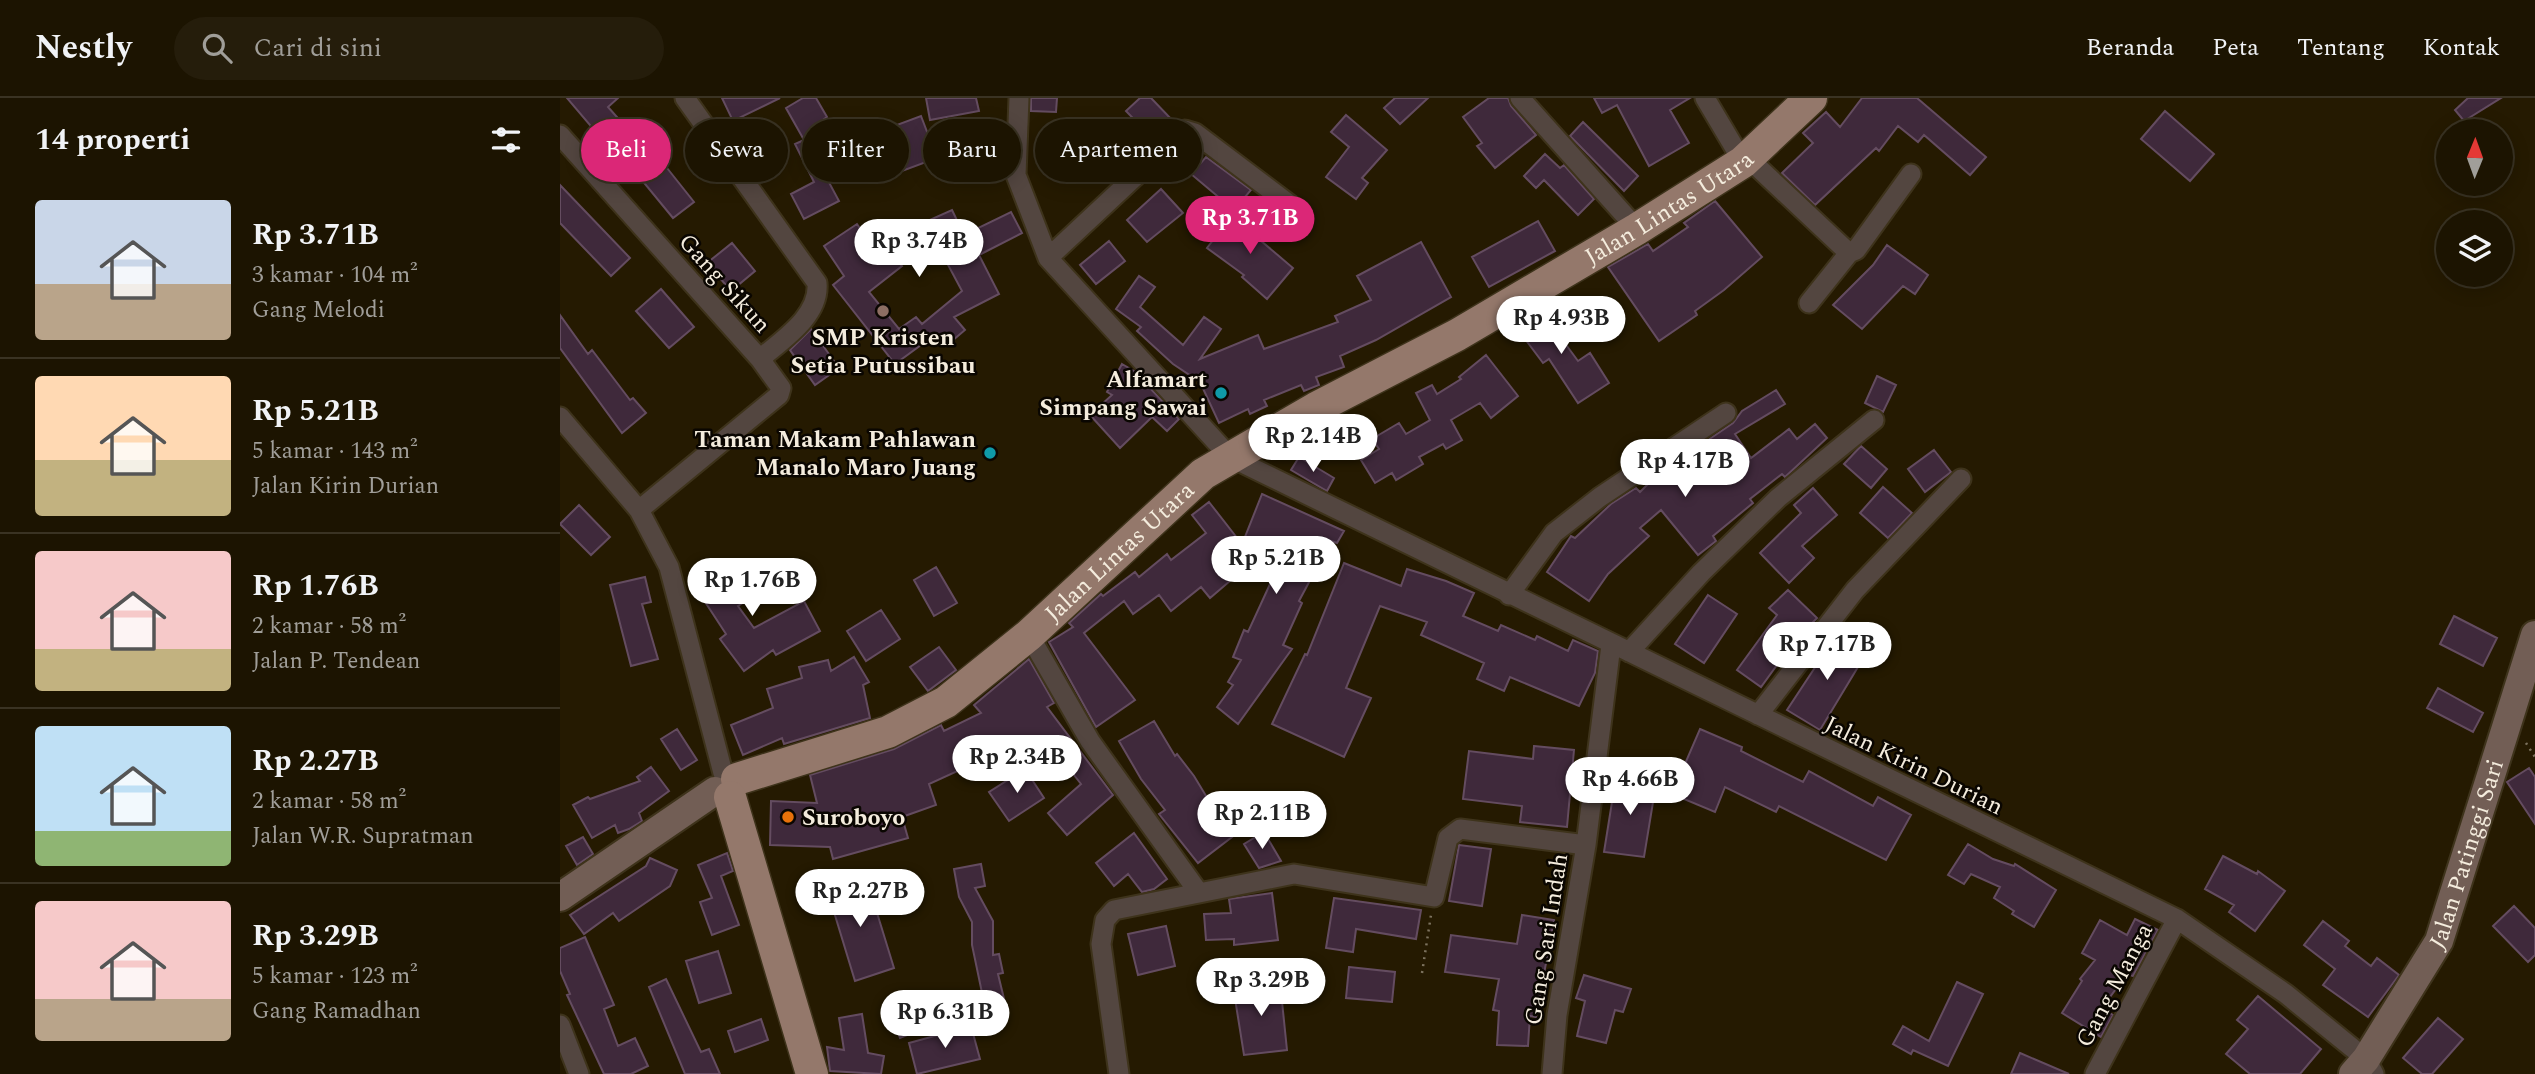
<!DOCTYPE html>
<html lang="id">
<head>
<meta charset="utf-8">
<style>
  :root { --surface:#1c1401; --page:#251d0b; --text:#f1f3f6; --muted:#a09e99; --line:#3a3323; --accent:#db2777 }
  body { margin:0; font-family:Spectral,serif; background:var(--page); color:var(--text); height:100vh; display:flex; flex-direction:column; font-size:26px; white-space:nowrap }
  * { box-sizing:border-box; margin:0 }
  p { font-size:23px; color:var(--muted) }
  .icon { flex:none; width:38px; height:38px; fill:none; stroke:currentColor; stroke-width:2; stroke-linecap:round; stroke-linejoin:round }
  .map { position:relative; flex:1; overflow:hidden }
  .sheet { display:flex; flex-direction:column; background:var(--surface); width:560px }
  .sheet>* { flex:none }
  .banner { position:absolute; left:21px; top:21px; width:665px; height:63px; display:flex; gap:14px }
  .needle { width:46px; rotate:1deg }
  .tools { position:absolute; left:1876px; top:21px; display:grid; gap:14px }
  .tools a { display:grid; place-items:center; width:77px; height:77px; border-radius:50%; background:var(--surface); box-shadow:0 4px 18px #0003,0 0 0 2px var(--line); font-size:35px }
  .price { position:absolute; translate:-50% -60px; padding:0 16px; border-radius:24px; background:#fff; color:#222; font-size:23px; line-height:46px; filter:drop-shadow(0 2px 4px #0008) }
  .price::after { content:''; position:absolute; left:50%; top:42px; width:21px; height:16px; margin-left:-10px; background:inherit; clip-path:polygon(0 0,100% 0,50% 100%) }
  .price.current { background:var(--accent); color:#fff }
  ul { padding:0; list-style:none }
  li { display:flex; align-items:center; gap:21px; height:175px; padding:0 35px }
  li+li { border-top:2px solid var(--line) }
  li span { display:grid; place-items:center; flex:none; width:196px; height:140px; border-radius:7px; color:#555 }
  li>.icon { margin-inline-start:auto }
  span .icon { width:84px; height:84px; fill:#fffc; stroke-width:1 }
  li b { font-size:30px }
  h2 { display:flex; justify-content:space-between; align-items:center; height:84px; padding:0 35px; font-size:30px }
  .tag { padding:0 24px; border-radius:32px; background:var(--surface); box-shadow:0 4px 18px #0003,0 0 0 2px var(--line); font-size:24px; line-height:63px }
  .tag.current { background:var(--accent); color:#fff }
  header { display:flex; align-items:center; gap:42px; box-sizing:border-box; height:98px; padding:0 35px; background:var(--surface); border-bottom:2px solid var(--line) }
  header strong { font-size:33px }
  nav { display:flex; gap:38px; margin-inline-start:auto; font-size:24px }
  .search { width:490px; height:63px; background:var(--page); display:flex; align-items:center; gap:18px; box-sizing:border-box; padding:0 24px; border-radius:38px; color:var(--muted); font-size:26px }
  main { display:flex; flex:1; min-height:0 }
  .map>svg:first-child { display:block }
</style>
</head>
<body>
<header>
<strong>Nestly</strong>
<div class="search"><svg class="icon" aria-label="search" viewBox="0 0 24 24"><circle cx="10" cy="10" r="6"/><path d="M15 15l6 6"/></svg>Cari di sini</div>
<nav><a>Beranda</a><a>Peta</a><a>Tentang</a><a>Kontak</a></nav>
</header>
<main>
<section class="sheet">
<h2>14 properti<svg class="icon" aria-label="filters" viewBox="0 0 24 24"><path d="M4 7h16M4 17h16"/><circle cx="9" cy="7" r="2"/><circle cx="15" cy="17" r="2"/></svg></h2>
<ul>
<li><span style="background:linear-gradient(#c9d6e8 60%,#b9a48a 0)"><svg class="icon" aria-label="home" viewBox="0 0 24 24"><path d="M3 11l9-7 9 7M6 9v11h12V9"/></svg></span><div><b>Rp 3.71B</b><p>3 kamar · 104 m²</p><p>Gang Melodi</p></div></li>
<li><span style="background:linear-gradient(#ffd9b3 60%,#c2b280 0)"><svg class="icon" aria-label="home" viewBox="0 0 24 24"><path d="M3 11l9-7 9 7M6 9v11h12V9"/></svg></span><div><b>Rp 5.21B</b><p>5 kamar · 143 m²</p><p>Jalan Kirin Durian</p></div></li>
<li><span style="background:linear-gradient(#f6c9c9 70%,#c2b280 0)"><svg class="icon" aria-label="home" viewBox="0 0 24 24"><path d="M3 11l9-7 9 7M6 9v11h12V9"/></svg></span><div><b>Rp 1.76B</b><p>2 kamar · 58 m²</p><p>Jalan P. Tendean</p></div></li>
<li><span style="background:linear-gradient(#bfe0f5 75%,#8fb573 0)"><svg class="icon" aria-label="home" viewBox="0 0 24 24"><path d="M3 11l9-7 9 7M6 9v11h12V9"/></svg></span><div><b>Rp 2.27B</b><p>2 kamar · 58 m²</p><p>Jalan W.R. Supratman</p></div></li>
<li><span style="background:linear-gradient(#f6c9c9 70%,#b9a48a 0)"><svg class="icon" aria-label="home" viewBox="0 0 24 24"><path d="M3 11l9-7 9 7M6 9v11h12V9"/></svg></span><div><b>Rp 3.29B</b><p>5 kamar · 123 m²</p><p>Gang Ramadhan</p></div></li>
</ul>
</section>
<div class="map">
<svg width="1975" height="976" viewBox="0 0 1975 976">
  <rect width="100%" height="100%" fill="#251a01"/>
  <path fill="#3f293b" stroke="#644c60" stroke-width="2" d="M 7,0 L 58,0 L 48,9 L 104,72 L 107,70 L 134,104 L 113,120 L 72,70 L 69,73 Z
    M 162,0 L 220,0 L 173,23 Z
    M 243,0 L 256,0 L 267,19 L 264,21 L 279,53 L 258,64 L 279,103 L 244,121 L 231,96 L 254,84 L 235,46 L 244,42 L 226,10 Z
    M 366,0 L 416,0 L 419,13 L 370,22 Z
    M 471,0 L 497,0 L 496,14 L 471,13 Z
    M 580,0 L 591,0 L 614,24 L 595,43 L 566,13 Z
    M 835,0 L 868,0 L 840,26 L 824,10 Z
    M 929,0 L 948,0 L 951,8 L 976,37 L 935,70 L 917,48 L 922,45 L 903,19 Z
    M 1034,0 L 1130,0 L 1110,12 L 1129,45 L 1089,68 L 1057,7 L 1042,15 Z
    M 1302,0 L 1357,0 L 1426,59 L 1410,77 L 1364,37 L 1358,44 L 1338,28 L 1319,53 L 1316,50 L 1255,107 L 1222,75 L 1253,45 L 1243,35 L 1266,14 L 1280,29 Z
    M 1908,0 L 1941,0 L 1904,23 L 1895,12 Z
    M 1605,13 L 1654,56 L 1630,83 L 1581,41 Z
    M 786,17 L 827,52 L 802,80 L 808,85 L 796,101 L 766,79 L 789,49 L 771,34 Z
    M 361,18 L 377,60 L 342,73 L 326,31 Z
    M 1023,24 L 1078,78 L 1064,93 L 1010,38 Z
    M 530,35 L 557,66 L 538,82 L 511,51 Z
    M 985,56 L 1000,70 L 1004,67 L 1034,101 L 1018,117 L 984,82 L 976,90 L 964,78 Z
    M 646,59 L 691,92 L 674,112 L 631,76 Z
    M 0,87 L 70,160 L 51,178 L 0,125 Z
    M 601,91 L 623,115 L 587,144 L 567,122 Z
    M 1155,103 L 1202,159 L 1164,192 L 1135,213 L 1137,217 L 1099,243 L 1048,169 L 1088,146 L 1093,153 L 1128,129 L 1124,125 Z
    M 392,112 L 404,137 L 451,114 L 462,135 L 419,157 L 439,196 L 394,219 L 405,232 L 386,248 L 376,236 L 335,266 L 273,187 L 284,178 L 264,148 L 297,126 L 316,153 L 324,146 L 342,168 L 309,194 L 339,231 L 356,219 L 362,226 L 402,193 L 386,163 L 382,165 L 363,125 Z
    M 674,115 L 704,137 L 700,142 L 733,170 L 707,201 L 682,179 L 684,177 L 647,150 Z
    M 978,123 L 995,153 L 929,189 L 912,159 Z
    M 549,143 L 565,163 L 536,186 L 520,167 Z
    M 861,144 L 891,199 L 816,242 L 780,258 L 784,269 L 756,279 L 759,287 L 744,293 L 741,287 L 704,302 L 707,308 L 690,316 L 688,311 L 659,325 L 640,284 L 613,266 L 577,233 L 581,229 L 556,211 L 579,178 L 595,189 L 580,209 L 623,247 L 644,219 L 661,231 L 640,261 L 698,237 L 704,251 L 778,224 L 775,218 L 811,202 L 797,178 Z
    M 172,145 L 195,173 L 171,193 L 147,165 Z
    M 1327,147 L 1368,177 L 1355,196 L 1343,188 L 1302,231 L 1273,207 L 1313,167 Z
    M 101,191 L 134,229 L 109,250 L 76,213 Z
    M 979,210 L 1018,263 L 1030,255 L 1049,285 L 1018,305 L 989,261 L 983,265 L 953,225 Z
    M 0,217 L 28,256 L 32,252 L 70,302 L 73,300 L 86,315 L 62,335 L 0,250 Z
    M 251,231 L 279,270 L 255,287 L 230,252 Z
    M 926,257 L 958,298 L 931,320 L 920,305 L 891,322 L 902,342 L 886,351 L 883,346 L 859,359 L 863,366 L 836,382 L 832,375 L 815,385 L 801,362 L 819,351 L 812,341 L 839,325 L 846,336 L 870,322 L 856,295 L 872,287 L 877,296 L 901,281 L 899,279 Z
    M 562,266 L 574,273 L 619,321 L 607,333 L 592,319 L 560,350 L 530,317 L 552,297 L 547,294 Z
    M 1317,278 L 1336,287 L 1323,314 L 1305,305 Z
    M 1216,292 L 1225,306 L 1175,336 L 1191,360 L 1229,331 L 1237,341 L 1255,326 L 1267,340 L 1225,379 L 1222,376 L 1190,401 L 1193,405 L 1153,438 L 1156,443 L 1138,457 L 1101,412 L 1080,430 L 1089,438 L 1048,476 L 1029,503 L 987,474 L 1011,438 L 1015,440 L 1051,406 L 1076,390 L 1080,394 L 1093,381 L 1096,383 L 1134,356 L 1132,353 L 1173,325 L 1182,313 Z
    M 763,329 L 771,343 L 745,358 L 736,343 Z
    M 1301,348 L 1327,371 L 1311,390 L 1284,366 Z
    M 1374,352 L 1391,374 L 1365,394 L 1348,371 Z
    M 739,359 L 774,380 L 767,393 L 731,372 Z
    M 1323,389 L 1352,415 L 1328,440 L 1300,415 Z
    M 1253,390 L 1277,417 L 1242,448 L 1254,460 L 1229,485 L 1200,455 L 1241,415 L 1234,407 Z
    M 702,396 L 784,433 L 777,445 L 771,443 L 739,503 L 742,505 L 723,547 L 732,551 L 678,626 L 657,609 L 673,587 L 668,584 L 681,562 L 673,559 L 684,532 L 688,534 L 722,460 L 683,444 Z
    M 649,404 L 681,445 L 655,465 L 670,483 L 650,500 L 641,489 L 611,513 L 599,497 L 573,516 L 564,503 L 524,535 L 575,602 L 536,629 L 489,544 L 513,529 L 509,525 L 541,496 L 543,498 L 575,474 L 579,479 L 607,456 L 611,462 L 646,435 L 632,417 Z
    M 19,407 L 50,439 L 31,457 L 0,426 Z
    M 180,462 L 200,494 L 178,508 L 194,530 L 244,503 L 260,533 L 216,557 L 213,552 L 184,573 L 160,541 L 166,536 L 136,490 Z
    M 784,465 L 841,488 L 847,471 L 886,483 L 914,495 L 903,518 L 938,533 L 941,527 L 975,542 L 977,538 L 1008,553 L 1013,542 L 1038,553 L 1035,575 L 1019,608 L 950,579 L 944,593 L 917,581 L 924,565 L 861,537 L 867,524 L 820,508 L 786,590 L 811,600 L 784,659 L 712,626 L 745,556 L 747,557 Z
    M 376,469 L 397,505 L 374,518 L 354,482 Z
    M 85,479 L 91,504 L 82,506 L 98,561 L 71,568 L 50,487 Z
    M 1228,492 L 1257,520 L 1233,545 L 1201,589 L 1177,572 L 1217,517 L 1209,510 Z
    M 1148,497 L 1177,516 L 1144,565 L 1115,546 Z
    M 321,512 L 340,541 L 306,563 L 287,533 Z
    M 1894,518 L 1937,540 L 1923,568 L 1880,546 Z
    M 1277,536 L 1307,554 L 1260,632 L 1227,612 Z
    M 379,549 L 396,572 L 368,593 L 350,569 Z
    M 294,559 L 309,584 L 303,587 L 310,620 L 224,646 L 222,640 L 183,657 L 171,627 L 213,610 L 207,591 L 242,580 L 239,569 L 268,562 L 271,573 Z
    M 469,561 L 494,605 L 487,609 L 553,697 L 507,737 L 488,715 L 521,686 L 500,659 L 473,678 L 444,643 L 400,665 L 402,671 L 369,686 L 376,707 L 342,719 L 348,740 L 273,761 L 270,749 L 210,747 L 211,703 L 257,705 L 250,677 L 334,651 L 381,627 L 384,633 L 421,615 L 414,607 Z
    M 1878,590 L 1923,615 L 1913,634 L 1867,610 Z
    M 594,623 L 615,658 L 617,656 L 634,678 L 654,711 L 652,713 L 672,739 L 638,765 L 599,716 L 605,712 L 581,681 L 559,643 Z
    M 117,631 L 137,662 L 121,672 L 101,641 Z
    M 1140,631 L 1182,649 L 1181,653 L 1243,684 L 1249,673 L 1313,708 L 1318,699 L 1351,717 L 1326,762 L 1219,708 L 1216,714 L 1165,689 L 1155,714 L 1112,696 Z
    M 974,648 L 1014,652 L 1007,729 L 960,724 L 962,708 L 903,701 L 909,653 L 973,661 Z
    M 91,669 L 109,693 L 79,715 L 82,723 L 69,731 L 58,735 L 55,727 L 32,740 L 13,707 L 28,699 L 30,701 L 80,683 L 77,679 Z
    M 1969,670 L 1975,679 L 1975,726 L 1947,684 Z
    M 465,671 L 484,700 L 449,723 L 429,694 Z
    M 1056,679 L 1096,686 L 1084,759 L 1044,754 Z
    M 704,734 L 721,763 L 699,770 L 684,746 Z
    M 574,735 L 607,781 L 594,791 L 582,794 L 568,776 L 554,788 L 536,765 Z
    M 23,739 L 33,756 L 17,767 L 6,748 Z
    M 1408,746 L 1433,761 L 1454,768 L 1455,766 L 1496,792 L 1474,829 L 1452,816 L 1454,813 L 1434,800 L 1440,789 L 1411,776 L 1404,786 L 1388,777 Z
    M 899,747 L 931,751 L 922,808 L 889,803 Z
    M 167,755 L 173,773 L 161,778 L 179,827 L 152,837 L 140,804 L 152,800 L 138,767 Z
    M 1663,758 L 1697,776 L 1698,773 L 1725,793 L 1695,833 L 1669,814 L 1674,807 L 1645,791 Z
    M 90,760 L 117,772 L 110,788 L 59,823 L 53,815 L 24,836 L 10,817 L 86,768 Z
    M 421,766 L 425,788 L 415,790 L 433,823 L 433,857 L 439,856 L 443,875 L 438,876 L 446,909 L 426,914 L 412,847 L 412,824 L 399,799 L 394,771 Z
    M 306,779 L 334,870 L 295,883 L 267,791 Z
    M 712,795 L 718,842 L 674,847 L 674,841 L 646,842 L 644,816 L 671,815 L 669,801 Z
    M 774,800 L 861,812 L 856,841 L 796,831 L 793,854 L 766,850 Z
    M 1954,808 L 1975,830 L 1975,857 L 1968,864 L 1933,828 Z
    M 962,817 L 994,822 L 976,919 L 970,918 L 968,948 L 937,947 L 939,913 L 933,912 L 939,881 L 885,874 L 891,837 L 957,846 Z
    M 1575,821 L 1598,832 L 1573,878 L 1567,876 L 1542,910 L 1553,917 L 1541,939 L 1502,915 L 1522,883 L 1520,881 L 1535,862 L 1522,855 L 1540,822 L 1567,837 Z
    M 1763,823 L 1789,843 L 1785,848 L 1811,868 L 1817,860 L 1839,877 L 1808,919 L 1763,887 L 1775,871 L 1744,847 Z
    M 606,828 L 615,868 L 578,877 L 568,836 Z
    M 25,839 L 54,907 L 44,911 L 58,948 L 75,940 L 88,968 L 71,976 L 44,976 L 7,897 L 10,896 L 0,873 L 0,850 Z
    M 158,853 L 171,895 L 139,905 L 126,863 Z
    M 789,869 L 835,874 L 832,904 L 786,900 Z
    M 1024,877 L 1071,891 L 1063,914 L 1055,912 L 1046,945 L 1017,938 L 1025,903 L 1016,900 Z
    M 106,881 L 141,954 L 149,951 L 160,976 L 125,976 L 89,889 Z
    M 720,884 L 727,952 L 684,957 L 673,888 Z
    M 1397,884 L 1423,896 L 1388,968 L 1353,952 L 1351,956 L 1333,946 L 1343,928 L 1369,943 Z
    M 1698,898 L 1761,951 L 1740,976 L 1690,976 L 1666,956 L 1688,931 L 1677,922 Z
    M 302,916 L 308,955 L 324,958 L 321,976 L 270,973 L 267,949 L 284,952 L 279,920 Z
    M 349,917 L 355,934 L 340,940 L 334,923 Z
    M 1878,920 L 1903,941 L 1872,976 L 1862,976 L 1843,960 Z
    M 201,921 L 208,942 L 175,954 L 168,933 Z
    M 411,928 L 420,961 L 357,976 L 349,945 Z
    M 1460,955 L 1509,976 L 1451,976 Z"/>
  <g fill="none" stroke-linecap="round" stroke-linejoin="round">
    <defs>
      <path id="minor" d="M 125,0 L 257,185 C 260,218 222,242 200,261
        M 459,0 L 456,77 L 488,160 L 670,359 L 1617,821 L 1726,896 L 1806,961 L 1814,976
        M 960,0 L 1077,131
        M 1145,0 L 1183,64
        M 0,37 L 200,261 L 221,290 L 219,297 L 79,412
        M 1188,60 L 1289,155 L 1296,152 L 1351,76
        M 488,160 L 625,32 L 635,35 L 733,109
        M 1249,205 L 1289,155
        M 0,319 L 79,412 L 109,469 L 163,675
        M 949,497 L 994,435 L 1040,399 L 1166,315
        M 469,537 L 530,643 L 639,795 L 734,776 L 874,799 L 888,740 L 900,731 L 1026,747
        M 1069,554 L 1141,475 L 1218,400 L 1314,322
        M 1198,617 L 1295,492 L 1401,381
        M 0,927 L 19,976
        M 559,976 L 541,846 L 545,822 L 554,812 L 639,795
        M 992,976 L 997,917 L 1026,747 L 1051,547
        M 1535,976 L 1617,821"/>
      <g id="secondary">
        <path d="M 0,799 L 155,693"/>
        <path id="s1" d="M 1793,976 L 1806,961 L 1879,843 L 1975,537"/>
      </g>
      <g id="trunk">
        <path id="s2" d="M 177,681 L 328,634 L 386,604 L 469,537 L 643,376 L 756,310 L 897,237 L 1077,131 L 1183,64 L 1251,0"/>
        <path d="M 170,699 L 252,976"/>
      </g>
    </defs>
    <use href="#minor" stroke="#3e331b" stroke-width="23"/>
    <use href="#secondary" stroke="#3e331b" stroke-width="32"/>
    <use href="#trunk" stroke="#3e331b" stroke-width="35"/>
    <path stroke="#7c725e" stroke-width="2.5" stroke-dasharray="2 5" stroke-linecap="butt" d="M 1966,645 L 1975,659
      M 862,875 L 871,817"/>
    <use href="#minor" stroke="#534640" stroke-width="19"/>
    <use href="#secondary" stroke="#725e55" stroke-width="28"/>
    <use href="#trunk" stroke="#94786b" stroke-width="32"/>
  </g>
  <circle fill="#8d6e63" stroke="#0a0601" stroke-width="2.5" cx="323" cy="213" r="7"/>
  <g fill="#0f9aa8" stroke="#0a0601" stroke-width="2.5">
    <circle cx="661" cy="295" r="7"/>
    <circle cx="430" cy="355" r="7"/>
  </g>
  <circle fill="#e8710a" stroke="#0a0601" stroke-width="2.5" cx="228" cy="719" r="7"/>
  <g text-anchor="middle" stroke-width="5" stroke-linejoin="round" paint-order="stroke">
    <g font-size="24" fill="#f4ecdd" stroke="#0a0601">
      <text dy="8" stroke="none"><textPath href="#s2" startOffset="1104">Jalan Lintas Utara</textPath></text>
      <text transform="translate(165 185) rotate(48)" y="8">Gang Sikun</text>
      <text dy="8" stroke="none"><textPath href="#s2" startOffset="453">Jalan Lintas Utara</textPath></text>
      <text transform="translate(1354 667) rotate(26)" y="8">Jalan Kirin Durian</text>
      <text dy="8" stroke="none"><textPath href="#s1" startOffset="250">Jalan Patinggi Sari</textPath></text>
      <text transform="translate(986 841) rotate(-81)" y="8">Gang Sari Indah</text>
      <text transform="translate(1554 887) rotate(-62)" y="8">Gang Manga</text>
    </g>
    <g font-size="24" font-weight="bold" fill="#f4ecdd" stroke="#0a0601" text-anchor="end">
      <text x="323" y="247" text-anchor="middle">SMP Kristen<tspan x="323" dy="28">Setia Putussibau</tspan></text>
      <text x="647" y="289">Alfamart<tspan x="647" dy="28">Simpang Sawai</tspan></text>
      <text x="416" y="349">Taman Makam Pahlawan<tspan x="416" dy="28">Manalo Maro Juang</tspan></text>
      <text x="242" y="727" text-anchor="start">Suroboyo</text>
    </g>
  </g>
</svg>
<div class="tools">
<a><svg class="needle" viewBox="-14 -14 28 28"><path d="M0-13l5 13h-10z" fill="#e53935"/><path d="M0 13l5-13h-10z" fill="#a09e99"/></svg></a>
<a><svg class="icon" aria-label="layers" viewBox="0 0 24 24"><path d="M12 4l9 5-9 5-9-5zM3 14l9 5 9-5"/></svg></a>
</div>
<b class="price current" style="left:690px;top:158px">Rp 3.71B</b>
<b class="price" style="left:359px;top:181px">Rp 3.74B</b>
<b class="price" style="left:1001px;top:258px">Rp 4.93B</b>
<b class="price" style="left:753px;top:376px">Rp 2.14B</b>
<b class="price" style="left:1125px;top:401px">Rp 4.17B</b>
<b class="price" style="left:716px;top:498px">Rp 5.21B</b>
<b class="price" style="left:192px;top:520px">Rp 1.76B</b>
<b class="price" style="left:1267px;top:584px">Rp 7.17B</b>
<b class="price" style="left:457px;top:697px">Rp 2.34B</b>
<b class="price" style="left:1070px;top:719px">Rp 4.66B</b>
<b class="price" style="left:702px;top:753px">Rp 2.11B</b>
<b class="price" style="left:300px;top:831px">Rp 2.27B</b>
<b class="price" style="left:701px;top:920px">Rp 3.29B</b>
<b class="price" style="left:385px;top:952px">Rp 6.31B</b>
<div class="banner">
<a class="tag current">Beli</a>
<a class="tag">Sewa</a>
<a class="tag">Filter</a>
<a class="tag">Baru</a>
<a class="tag">Apartemen</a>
</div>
</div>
</main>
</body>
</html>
